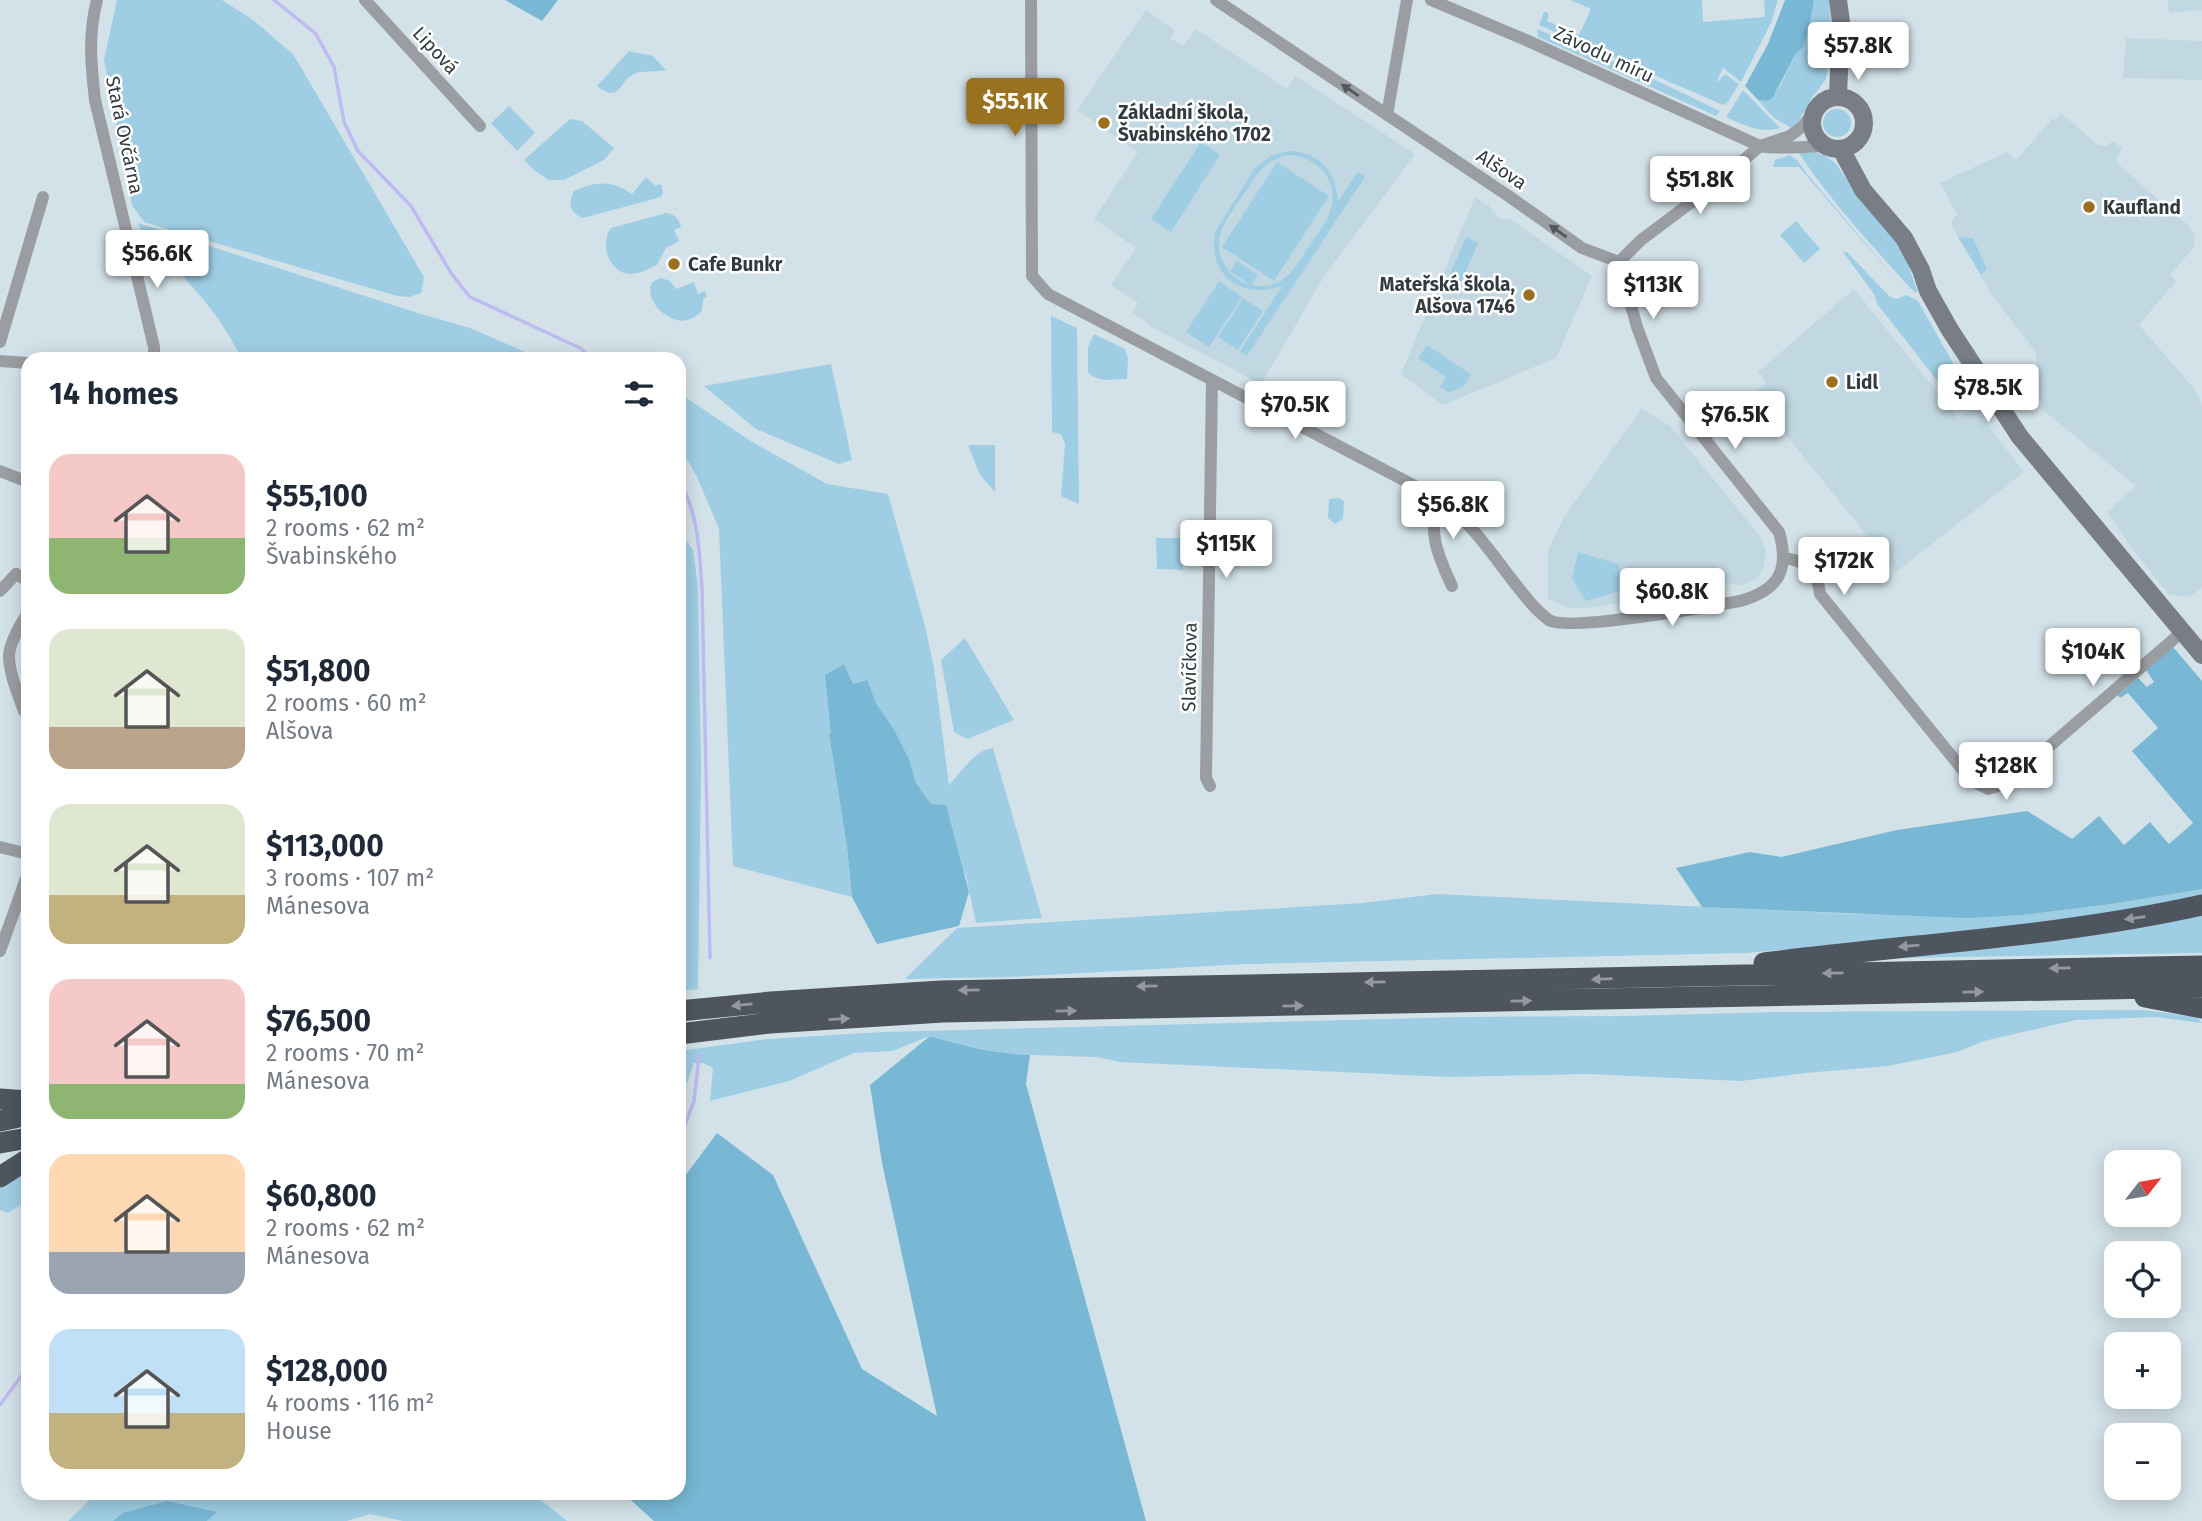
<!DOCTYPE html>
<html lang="en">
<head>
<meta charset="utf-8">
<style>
  :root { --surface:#fff; --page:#f2f2f3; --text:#1f2937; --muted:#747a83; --accent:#9a711e }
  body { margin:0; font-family:"Fira Sans",sans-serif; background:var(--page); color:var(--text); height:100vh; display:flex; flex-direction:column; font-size:26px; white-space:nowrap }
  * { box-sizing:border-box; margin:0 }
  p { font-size:23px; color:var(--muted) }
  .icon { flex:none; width:38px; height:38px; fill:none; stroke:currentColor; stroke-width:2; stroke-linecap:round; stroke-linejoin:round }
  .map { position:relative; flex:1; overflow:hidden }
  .side { position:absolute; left:21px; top:352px; width:665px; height:1148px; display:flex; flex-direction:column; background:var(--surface); border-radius:21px; box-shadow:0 4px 18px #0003 }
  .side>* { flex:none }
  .needle { width:46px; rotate:59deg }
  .buttons { position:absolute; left:2104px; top:1150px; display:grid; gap:14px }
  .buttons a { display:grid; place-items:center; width:77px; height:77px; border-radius:14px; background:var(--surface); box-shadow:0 4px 18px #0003; font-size:35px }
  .price { position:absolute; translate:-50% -60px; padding:0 16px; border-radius:7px; background:#fff; color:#222; font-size:23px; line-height:46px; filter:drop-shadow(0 2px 4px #0008) }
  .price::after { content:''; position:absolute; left:50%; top:42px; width:21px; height:16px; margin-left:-10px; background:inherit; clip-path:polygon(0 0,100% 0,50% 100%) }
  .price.selected { background:var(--accent); color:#fff }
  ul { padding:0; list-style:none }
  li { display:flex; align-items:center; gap:21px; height:175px; padding:0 28px }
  li span { display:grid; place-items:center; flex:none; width:196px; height:140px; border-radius:21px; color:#555 }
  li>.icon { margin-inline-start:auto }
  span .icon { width:84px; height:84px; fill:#fffc; stroke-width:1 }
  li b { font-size:30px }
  h2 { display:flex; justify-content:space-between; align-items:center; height:84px; padding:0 28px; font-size:30px }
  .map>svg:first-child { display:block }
</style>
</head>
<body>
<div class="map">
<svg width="2202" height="1521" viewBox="0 0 2202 1521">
  <rect width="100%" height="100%" fill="#d3e2e9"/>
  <path fill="#c1d8e3" d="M 2168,0 L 2202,0 L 2202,10 L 2169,13 Z
    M 1146,10 L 1175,30 L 1170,38 L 1183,46 L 1196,29 L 1287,89 L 1296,76 L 1415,154 L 1323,278 L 1262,383 L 1257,382 L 1148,325 L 1146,321 L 1132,313 L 1138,303 L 1111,285 L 1136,248 L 1094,219 L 1138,152 L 1077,110 Z
    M 2126,38 L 2202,41 L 2202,80 L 2123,78 Z
    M 2061,113 L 2098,145 L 2107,146 L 2113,141 L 2122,148 L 2116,158 L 2119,165 L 2190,227 L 2195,236 L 2194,247 L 2170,275 L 2176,281 L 2139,325 L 2196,391 L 2202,405 L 2202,587 L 2189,597 L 2169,595 L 2135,552 L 2107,512 L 2136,486 L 2043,410 L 2036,383 L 2037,360 L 2035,351 L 1990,292 L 1952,226 L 1952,220 L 1957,214 L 1940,183 L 2007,152 L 2016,160 L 2053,118 L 2055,120 Z
    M 1475,197 L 1489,206 L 1498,218 L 1510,219 L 1592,276 L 1556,358 L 1443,405 L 1401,374 Z
    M 1854,289 L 1959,419 L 1974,407 L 2024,472 L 1896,572 L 1753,394 L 1766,383 L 1758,372 Z
    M 1642,408 L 1670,426 L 1760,536 L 1766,551 L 1764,567 L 1757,579 L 1739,586 L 1729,583 L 1722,584 L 1720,589 L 1586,608 L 1569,608 L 1556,603 L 1548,598 L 1548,550 L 1564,517 Z"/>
  <path fill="#9fcee4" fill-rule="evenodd" d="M 117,0 L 222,0 L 253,20 L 293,54 L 424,277 L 421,293 L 409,297 L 397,296 L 144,222 L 132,205 L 104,60 Z
    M 1570,0 L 1702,0 L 1703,22 L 1765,17 L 1764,0 L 1778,0 L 1771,23 L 1741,82 L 1723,68 L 1716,83 L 1725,74 L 1739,84 L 1728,102 L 1723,105 L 1539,25 L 1544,12 L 1547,12 L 1549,15 L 1547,21 L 1579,35 L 1591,9 Z
    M 1814,0 L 1829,0 L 1832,34 L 1826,79 L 1811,99 L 1799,121 L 1792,128 L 1774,118 L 1758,100 L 1768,101 L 1779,88 L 1795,55 L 1803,47 L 1809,29 Z
    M 1537,29 L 1645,75 L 1720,111 L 1716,116 L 1538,37 Z
    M 629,51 L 653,56 L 666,70 C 656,72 643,71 636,73 C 619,79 621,105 597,86 Z
    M 1743,90 L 1780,128 C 1760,134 1744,125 1726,117 Z
    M 509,106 L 535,133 L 517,151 L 491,123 Z
    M1823 123a14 14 0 1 1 28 0a14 14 0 1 1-28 0Z
    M 570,119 L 582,121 L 614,148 L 604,160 L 564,180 L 549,180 L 535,171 L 524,160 Z
    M 1201,142 L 1220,155 L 1171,232 L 1151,219 Z
    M 1797,150 L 1815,152 L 1826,156 L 1837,165 L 1855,192 L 1901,246 L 1918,292 L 1915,293 C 1874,248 1830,201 1797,150 Z
    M 1288,151 C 1318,151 1336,171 1338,201 L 1358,172 L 1365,177 L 1247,356 L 1240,351 L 1282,286 C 1242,300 1207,276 1215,232 L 1255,168 L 1270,156 ZM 1288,155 C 1317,156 1341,181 1330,211 C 1326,225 1315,237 1307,249 C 1300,259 1294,272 1283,279 C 1274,286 1263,287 1252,285 L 1258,275 L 1237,261 L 1230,271 L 1250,285 C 1226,277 1212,253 1222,229 C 1226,218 1235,207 1242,197 C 1254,178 1263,160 1288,155 Z
    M 1790,155 L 1797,160 L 1807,174 L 1905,290 L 1799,167 L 1773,167 L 1775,160 Z
    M 1277,162 L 1329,196 L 1274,281 L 1222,247 Z
    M 646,177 L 656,186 L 659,184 L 662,186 L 663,193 L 661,197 L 583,218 C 569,213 568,202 574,191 C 596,181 612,180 632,194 Z
    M 666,213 C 675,214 679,219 681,227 L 674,230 L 679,241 L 666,248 L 657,265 C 649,269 640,274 631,274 C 609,274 599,243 611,228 Z
    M 1796,221 L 1820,249 L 1804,263 L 1780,235 Z
    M 138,223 L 424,315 L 470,328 L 541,359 L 241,359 C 220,310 180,274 144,236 Z
    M 1466,237 L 1478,243 L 1461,282 L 1449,276 Z
    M 1958,237 L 1973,238 L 1987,269 L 1981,275 Z
    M 1843,252 L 1847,252 L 1890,297 L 1897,299 L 1906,295 L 1918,301 L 1970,393 L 1969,401 L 1961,411 L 1878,305 L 1874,294 Z
    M 661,278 L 670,281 L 676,289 L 694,282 L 698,294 L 705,291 L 707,297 L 703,299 L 702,311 C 697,315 693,319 687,320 C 669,325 643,300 652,282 Z
    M 1219,281 L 1242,297 L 1209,347 L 1186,332 Z
    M 1243,298 L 1263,311 L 1238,350 L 1218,337 Z
    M 1051,316 L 1077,328 L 1079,504 L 1061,496 L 1065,444 L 1061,434 L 1052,432 Z
    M 1094,334 L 1125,349 L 1128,359 L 1127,379 C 1114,379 1096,383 1088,372 L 1088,347 Z
    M 1427,345 L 1471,374 L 1464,386 L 1449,393 L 1440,387 L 1446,377 L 1418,358 Z
    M 831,364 L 852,460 L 839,464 L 756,429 L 704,386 Z
    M 679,393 L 754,443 L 827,484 L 888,494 L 925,626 L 934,668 L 949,785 C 961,773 974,750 993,748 L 1042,918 L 976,923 L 966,876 L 931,804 L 916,783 L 909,759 L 895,731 L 876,703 L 866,680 L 853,684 L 831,733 L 829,734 L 847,847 L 852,897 L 733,866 L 719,529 L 697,477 L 679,445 Z
    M 968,445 L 995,445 L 995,492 L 980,475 Z
    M 1339,498 L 1344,501 L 1343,519 L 1335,524 L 1328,518 L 1329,499 Z
    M 679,531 L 693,550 L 698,587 L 701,764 L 698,989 L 679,991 Z
    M 1156,538 L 1183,538 L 1183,570 L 1157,569 Z
    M 1578,552 L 1618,564 L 1623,590 L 1586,601 L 1572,579 Z
    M 965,638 L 1014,720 L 967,739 L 954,732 L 941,660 Z
    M 2202,888 L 2202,896 L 2114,915 L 1875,942 L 1746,953 L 1246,964 L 1013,977 L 905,979 L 957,928 L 1361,903 L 1437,894 L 1854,914 L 2023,915 L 2111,904 Z
    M 2202,910 L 2202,953 L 1898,958 Z
    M 2144,1010 L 2197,1017 L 2202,1023 L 2157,1017 L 2076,1020 L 1984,1041 L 1957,1052 L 1888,1066 L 1806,1073 L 1741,1081 L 1588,1074 L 1449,1077 L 1120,1062 L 1096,1057 L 1004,1054 L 965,1046 L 930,1036 L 893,1051 L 854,1053 L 789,1081 L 710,1101 L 713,1068 L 703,1063 L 694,1063 L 687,1083 L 679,1085 L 679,1051 L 768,1039 L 882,1032 L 1462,1017 L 1625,1016 L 1777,1012 Z
    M 28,1168 L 28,1200 L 8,1213 L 0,1210 L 0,1186 Z
    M 97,1493 L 532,1493 L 567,1521 L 403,1521 L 370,1514 L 347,1521 L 207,1521 L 216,1512 L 113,1521 L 68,1521 Z"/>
  <path fill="#78b8d5" d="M 505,0 L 558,0 L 542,21 Z
    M 1785,0 L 1814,0 L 1809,29 L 1803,47 L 1795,55 L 1773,97 L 1768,101 L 1758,100 L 1745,86 L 1768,44 Z
    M 2173,647 L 2202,681 L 2202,889 L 2111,904 L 2023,915 L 1966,918 L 1702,907 L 1676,868 L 1750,852 L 1781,857 L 1897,830 L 2027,811 L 2072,839 L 2099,816 L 2124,845 L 2150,822 L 2169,844 L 2193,823 L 2132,751 L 2158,728 L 2128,693 L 2120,698 L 2118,695 L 2138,678 L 2147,687 L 2154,682 L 2146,670 Z
    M 844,664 L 853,684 L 867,680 L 876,703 L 895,731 L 909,759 L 916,783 L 931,804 L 946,805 L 969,892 L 959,926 L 877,944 L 852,897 L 847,847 L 829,734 L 831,733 L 825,675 Z
    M 930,1036 C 963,1046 995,1054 1030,1055 L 1026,1084 L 1146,1521 L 654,1521 L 623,1493 L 679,1493 L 679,1184 L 717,1133 L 773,1175 L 862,1369 L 937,1416 L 882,1163 L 870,1085 Z
    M 167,1501 L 217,1512 L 207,1521 L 113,1521 L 123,1513 Z"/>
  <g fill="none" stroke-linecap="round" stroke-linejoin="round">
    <path stroke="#bfbaf2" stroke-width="3.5" d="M 274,0 L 316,34 L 334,67 L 344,122 L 358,151 L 411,206 L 451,273 L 470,297 L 580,348 L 593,359
      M 679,482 C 699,512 699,553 702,588 L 710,958
      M 679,1141 L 694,1101 L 699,1056
      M 0,1405 L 28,1367"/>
    <path stroke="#9a9ea3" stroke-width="12" d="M 97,0 C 88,34 91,65 95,100 L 154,347 L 154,359
      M 365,0 L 480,126
      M 1031,0 L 1032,276 L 1048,294 L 1438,498 C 1469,520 1490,551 1513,581 C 1524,595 1535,610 1549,620 C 1566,632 1712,606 1740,601 C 1779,590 1790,570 1779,532 L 1656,378 L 1637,327 L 1619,262
      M 1216,0 L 1510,197 L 1582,248 L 1619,262
      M 1431,0 L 1526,40 L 1760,146 C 1782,150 1804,146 1826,146
      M 1387,115 L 1407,0
      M 1619,262 L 1641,240 L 1717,183 L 1760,146 L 1790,136 L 1803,126 L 1813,113
      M 0,342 L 43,197
      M 0,361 L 28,363
      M 0,471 L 28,482
      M 1438,498 C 1428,532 1437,554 1452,586
      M 1784,558 C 1807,561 1817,570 1820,594 L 1971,780 L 1988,789 L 2002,785 L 2030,763 L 2182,632
      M 0,591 L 16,574 L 28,581
      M 28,613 C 21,623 10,642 9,655 C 9,674 18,694 24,711 L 28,713
      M 1210,786 L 1206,778 L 1212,380
      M 0,847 L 28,854
      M 0,951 L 28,873"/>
    <path stroke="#797e86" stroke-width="18" d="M 1838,96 L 1841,22 L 1838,0
      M1812 123a26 26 0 1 1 52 0a26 26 0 1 1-52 0Z
      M 1841,149 L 1863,190 L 1904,238 L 1921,270 L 1928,291 L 1950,330 L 2020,437 L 2202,655"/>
    <path stroke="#4e555f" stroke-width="21" d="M 1764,963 C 1910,944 2058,937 2202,905
      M 2145,997 L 2202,1008
      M 679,1011 L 771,1002 L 941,991 L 2202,966
      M 679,1034 L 770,1023 L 943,1012 L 2202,987
      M 0,1099 L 28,1101
      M 0,1121 L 28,1115
      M 0,1143 L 28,1138
      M 0,1177 L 28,1159"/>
  </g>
  <defs><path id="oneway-solid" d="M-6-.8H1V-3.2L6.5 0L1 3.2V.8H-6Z" transform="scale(1.75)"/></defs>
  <g fill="#53585c">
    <use href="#oneway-solid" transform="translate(1350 90) rotate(-146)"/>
    <use href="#oneway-solid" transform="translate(1558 231) rotate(-145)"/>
  </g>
  <g fill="#95999f">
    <use href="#oneway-solid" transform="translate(2135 918) rotate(172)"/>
    <use href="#oneway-solid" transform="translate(1909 946) rotate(175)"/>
    <use href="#oneway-solid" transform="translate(2060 968) rotate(179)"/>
    <use href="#oneway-solid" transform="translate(1833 973) rotate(179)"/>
    <use href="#oneway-solid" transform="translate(1602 979) rotate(178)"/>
    <use href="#oneway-solid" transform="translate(1375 982) rotate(179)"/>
    <use href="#oneway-solid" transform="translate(1147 986) rotate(179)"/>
    <use href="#oneway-solid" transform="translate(969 990) rotate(179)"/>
    <use href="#oneway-solid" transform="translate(1973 992) rotate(-1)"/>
    <use href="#oneway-solid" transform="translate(1521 1001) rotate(-1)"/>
    <use href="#oneway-solid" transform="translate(742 1005) rotate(174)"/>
    <use href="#oneway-solid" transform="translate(1293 1006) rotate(-1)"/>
    <use href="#oneway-solid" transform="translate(1066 1011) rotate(-1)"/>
    <use href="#oneway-solid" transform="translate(839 1019) rotate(-3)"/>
  </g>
  <g fill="#9a711e" stroke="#fff" stroke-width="2.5">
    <circle cx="1104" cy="123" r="7"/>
    <circle cx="2089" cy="207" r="7"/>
    <circle cx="674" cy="264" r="7"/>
    <circle cx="1529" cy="295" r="7"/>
    <circle cx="1832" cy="382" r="7"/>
  </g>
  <g text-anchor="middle" stroke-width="5" stroke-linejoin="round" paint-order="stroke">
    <g font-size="19" fill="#343a3d" stroke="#fff">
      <text transform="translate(436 50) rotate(47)" y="7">Lipová</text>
      <text transform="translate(1604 54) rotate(25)" y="7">Závodu míru</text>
      <text transform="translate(125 135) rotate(78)" y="7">Stará Ovčárna</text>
      <text transform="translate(1502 169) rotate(34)" y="7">Alšova</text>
      <text transform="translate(1189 667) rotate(-89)" y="7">Slavíčkova</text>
    </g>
    <g font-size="19" font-weight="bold" fill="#343a3d" stroke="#fff" text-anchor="start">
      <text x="1118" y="119">Základní škola,<tspan x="1118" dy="22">Švabinského 1702</tspan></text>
      <text x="2103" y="214">Kaufland</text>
      <text x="688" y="271">Cafe Bunkr</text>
      <text x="1515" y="291" text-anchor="end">Mateřská škola,<tspan x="1515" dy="22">Alšova 1746</tspan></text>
      <text x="1846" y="389">Lidl</text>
    </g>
  </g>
</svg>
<div class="buttons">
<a><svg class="needle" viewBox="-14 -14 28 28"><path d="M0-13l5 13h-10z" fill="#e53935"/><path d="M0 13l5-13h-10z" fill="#747a83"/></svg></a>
<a><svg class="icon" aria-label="locate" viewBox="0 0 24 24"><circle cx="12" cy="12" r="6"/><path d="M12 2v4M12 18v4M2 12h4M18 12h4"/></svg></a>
<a>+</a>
<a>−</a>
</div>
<b class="price" style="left:1858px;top:82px">$57.8K</b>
<b class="price selected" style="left:1015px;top:138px">$55.1K</b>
<b class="price" style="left:1700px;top:216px">$51.8K</b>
<b class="price" style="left:157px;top:290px">$56.6K</b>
<b class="price" style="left:1653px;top:321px">$113K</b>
<b class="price" style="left:1988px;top:424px">$78.5K</b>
<b class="price" style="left:1295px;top:441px">$70.5K</b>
<b class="price" style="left:1735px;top:451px">$76.5K</b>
<b class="price" style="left:1453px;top:541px">$56.8K</b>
<b class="price" style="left:1226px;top:580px">$115K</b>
<b class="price" style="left:1844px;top:597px">$172K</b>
<b class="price" style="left:1672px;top:628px">$60.8K</b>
<b class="price" style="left:2093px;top:688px">$104K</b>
<b class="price" style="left:2006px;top:802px">$128K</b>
<section class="side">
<h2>14 homes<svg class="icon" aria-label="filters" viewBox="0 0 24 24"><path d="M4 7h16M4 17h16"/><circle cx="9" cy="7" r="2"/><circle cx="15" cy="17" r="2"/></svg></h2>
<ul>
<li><span style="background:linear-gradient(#f6c9c9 60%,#8fb573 0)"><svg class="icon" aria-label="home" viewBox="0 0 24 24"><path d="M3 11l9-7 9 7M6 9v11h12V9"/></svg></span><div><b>$55,100</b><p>2 rooms · 62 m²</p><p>Švabinského</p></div></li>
<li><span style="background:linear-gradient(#dfe7d0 70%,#b9a48a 0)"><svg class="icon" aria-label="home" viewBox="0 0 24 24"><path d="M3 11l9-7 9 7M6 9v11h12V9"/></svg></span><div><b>$51,800</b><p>2 rooms · 60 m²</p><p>Alšova</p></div></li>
<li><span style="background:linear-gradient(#dfe7d0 65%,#c2b280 0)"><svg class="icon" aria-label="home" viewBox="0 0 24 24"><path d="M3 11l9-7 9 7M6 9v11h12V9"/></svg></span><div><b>$113,000</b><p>3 rooms · 107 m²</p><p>Mánesova</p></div></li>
<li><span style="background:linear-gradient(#f6c9c9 75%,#8fb573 0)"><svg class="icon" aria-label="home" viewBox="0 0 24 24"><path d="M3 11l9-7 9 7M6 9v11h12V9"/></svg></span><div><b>$76,500</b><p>2 rooms · 70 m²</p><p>Mánesova</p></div></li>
<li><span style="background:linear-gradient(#ffd9b3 70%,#9aa5b1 0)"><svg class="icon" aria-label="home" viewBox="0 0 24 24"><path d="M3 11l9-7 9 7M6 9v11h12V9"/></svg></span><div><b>$60,800</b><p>2 rooms · 62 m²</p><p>Mánesova</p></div></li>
<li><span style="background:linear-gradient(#bfe0f5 60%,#c2b280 0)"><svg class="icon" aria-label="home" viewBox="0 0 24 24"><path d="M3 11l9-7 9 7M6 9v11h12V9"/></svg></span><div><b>$128,000</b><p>4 rooms · 116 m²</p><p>House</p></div></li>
</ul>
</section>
</div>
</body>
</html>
